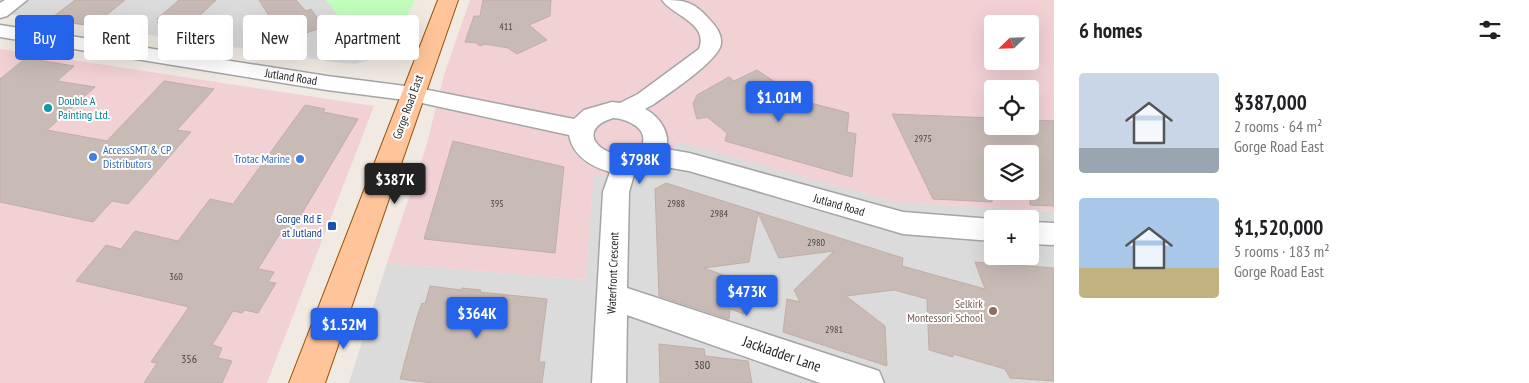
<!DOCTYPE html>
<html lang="en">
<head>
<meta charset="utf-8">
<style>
  :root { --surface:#fff; --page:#f6f6f6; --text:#202124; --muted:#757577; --accent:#2563eb }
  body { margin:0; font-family:"PT Sans Narrow",sans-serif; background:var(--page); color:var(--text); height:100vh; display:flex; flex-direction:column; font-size:19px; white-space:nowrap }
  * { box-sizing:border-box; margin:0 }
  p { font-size:16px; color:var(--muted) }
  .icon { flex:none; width:28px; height:28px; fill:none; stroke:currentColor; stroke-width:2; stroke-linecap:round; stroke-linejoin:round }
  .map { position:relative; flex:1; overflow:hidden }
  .side { display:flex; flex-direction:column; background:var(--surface); width:475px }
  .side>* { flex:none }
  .guide { position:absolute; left:15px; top:15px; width:475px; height:45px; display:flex; gap:10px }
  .needle { width:32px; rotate:247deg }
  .buttons { position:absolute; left:984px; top:15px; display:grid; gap:10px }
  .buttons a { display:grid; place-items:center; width:55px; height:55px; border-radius:5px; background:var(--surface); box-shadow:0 5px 20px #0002; font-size:25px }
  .price { position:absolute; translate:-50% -42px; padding:0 11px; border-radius:5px; background:var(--accent); color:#fff; font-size:16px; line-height:32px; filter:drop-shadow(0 1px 2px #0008) }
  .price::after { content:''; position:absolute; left:50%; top:30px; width:15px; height:11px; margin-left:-8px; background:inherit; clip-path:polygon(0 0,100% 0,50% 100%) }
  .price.current { background:#222; color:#fff }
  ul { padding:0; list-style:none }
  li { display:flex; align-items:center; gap:15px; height:125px; padding:0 25px }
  li span { display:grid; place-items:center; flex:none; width:140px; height:100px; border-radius:5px; color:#555 }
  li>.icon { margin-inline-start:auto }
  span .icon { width:60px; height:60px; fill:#fffc; stroke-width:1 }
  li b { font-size:21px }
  h2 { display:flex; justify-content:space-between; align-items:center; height:60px; padding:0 25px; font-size:21px }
  .tag { padding:0 18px; border-radius:5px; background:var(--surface); box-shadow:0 5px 20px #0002; font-size:18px; line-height:45px }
  .tag.current { background:var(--accent); color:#fff }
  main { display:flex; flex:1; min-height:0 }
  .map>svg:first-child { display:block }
</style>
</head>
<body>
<main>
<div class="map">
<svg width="1054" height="383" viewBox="0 0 1054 383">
  <rect width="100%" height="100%" fill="#f0eae3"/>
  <path fill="#dcdbdb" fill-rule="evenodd" d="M 0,0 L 326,0 L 373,59 L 356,64 L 341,63 L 0,13 Z
    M 680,142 L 895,202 L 1054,211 L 1054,383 L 349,383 L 387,263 L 585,280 L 594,174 L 643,180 ZM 992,219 L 1030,219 L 1030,256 L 992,256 Z"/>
  <path fill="#f2d1d5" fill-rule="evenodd" d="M 470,0 L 1054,0 L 1054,211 L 895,202 L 680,142 L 643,180 L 594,175 L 585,280 L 387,263 L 426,147 L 444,75 ZM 992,24 L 1030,24 L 1030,61 L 992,61 ZM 992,89 L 1030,89 L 1030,126 L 992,126 ZM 992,154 L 1030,154 L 1030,191 L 992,191 Z
    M 0,49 L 374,106 L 267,383 L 0,383 Z"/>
  <path fill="#c1fdbd" d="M 326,0 L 415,0 L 391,47 L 373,59 Z"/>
  <path fill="#c8bbb6" stroke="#c2ada5" d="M 75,0 L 125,0 L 93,26 L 49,20 Z
    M 179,0 L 216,0 L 189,26 L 157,22 L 160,20 L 157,19 Z
    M 259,0 L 296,0 L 306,11 L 311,9 L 324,27 L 291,38 L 280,22 L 274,24 Z
    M 483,0 L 551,0 L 550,16 L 529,25 L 547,40 L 517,54 L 508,48 L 485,44 L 480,46 L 476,43 L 465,42 L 474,16 L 480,16 Z
    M 26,58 L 74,66 L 57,81 L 95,87 L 47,130 L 107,141 L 164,81 L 214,89 L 177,130 L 191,132 L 128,204 L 112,201 L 93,222 L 0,202 L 0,79 Z
    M 757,70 L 803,101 L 849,113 L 847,132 L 856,134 L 852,177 L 725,141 L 727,133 L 707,117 L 697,119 L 693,104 L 697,95 L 729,77 L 734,81 Z
    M 305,105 L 325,109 L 323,112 L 358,119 L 288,237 L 279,235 L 258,269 L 274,272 L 268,282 L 276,283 L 258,313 L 244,310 L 242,313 L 233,311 L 212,345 L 222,348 L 218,358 L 232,361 L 222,383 L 144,383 L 157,363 L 151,362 L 189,307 L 76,281 L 106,245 L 121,249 L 135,231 L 178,241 L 210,199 L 233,204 Z
    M 892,114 L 992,118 L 992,126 L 1030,126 L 1030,120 L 1054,121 L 1054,206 L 1030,205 L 1030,154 L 992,154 L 992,202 L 933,199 Z
    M 453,141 L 564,167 L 555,253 L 424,239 Z
    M 666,183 L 903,258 L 902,266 L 985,289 L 975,262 L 1054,268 L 1054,381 L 1010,378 L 1005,369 L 953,354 L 953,357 L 929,350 L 927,299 L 894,290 L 846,296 L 885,326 L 887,366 L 783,332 L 787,299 L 800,302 L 794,290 L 834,251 L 779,258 L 758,213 L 749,262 L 704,268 L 745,283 L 744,288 L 749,289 L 744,314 L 730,309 L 729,319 L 659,296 L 655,189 Z
    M 430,286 L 461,290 L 462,288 L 481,290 L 480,292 L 547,299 L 539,362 L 545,362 L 542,383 L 432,383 L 400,379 L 417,317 L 422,303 L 425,304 Z
    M 659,344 L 704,349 L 705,356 L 748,361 L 752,383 L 660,383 Z"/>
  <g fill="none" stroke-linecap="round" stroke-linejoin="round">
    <defs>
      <path id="minor" d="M 5,0 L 27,0 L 7,16 L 0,18 L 0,3 Z
        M 662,0 C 684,0 693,1 709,19 C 715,25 722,34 721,43 C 721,59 668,94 654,104 L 645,109 C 659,116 671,133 666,149 L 689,153 L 903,212 L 992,219 L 992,241 L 903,234 L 689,171 L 654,165 L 635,171 L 629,192 L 627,288 L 867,367 L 879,371 L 884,383 L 820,383 L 627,315 L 626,383 L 592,383 L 603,192 L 610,172 C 590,166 573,156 569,135 L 413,101 L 327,90 L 0,37 L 0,25 L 327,76 L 413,87 L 574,119 L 584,110 L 612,102 L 620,103 L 638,94 L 699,49 C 709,23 673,16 662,0 ZM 613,118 C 628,119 651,129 641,148 C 613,169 567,132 613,118 Z
        M 1030,222 L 1054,223 L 1054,245 L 1030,244 Z"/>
      <path id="major" d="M 438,0 L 458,0 L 325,383 L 289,383 Z"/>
    </defs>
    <use href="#minor" stroke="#a5a5a5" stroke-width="3"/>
    <use href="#major" stroke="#985000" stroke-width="2"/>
    <use href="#minor" fill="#fff" fill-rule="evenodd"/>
    <use href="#major" fill="#ffc499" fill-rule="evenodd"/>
  </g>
  <circle fill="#0f9aa8" stroke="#fff" stroke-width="2" cx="48" cy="108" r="5"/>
  <g fill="#3f7fe0" stroke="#fff" stroke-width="2">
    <circle cx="93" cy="157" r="5"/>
    <circle cx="300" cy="159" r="5"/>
  </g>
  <rect fill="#1a4fb4" stroke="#fff" stroke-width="2" x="327" y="221" width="10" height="10" rx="2.5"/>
  <circle fill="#8d6e63" stroke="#fff" stroke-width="2" cx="993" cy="311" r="5"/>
  <g text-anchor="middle" stroke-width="4" stroke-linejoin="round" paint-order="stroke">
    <g font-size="10" fill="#484544">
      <text x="506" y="30">411</text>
      <text x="923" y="142">2975</text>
      <text x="497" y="207">395</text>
      <text x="676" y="207">2988</text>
      <text x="719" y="217">2984</text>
      <text x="816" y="246">2980</text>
      <text x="176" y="280">360</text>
      <text x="834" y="333">2981</text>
    </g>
    <g font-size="12" fill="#1e1e1e" stroke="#fff">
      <text transform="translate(291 77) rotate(9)" y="4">Jutland Road</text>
      <text transform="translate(408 107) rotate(-70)" y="4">Gorge Road East</text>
      <text transform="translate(839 205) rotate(16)" y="4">Jutland Road</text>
      <text transform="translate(613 273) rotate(-88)" y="4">Waterfront Crescent</text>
    </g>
    <g font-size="12" fill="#0d838f" stroke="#fff" text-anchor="start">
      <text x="58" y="105">Double A<tspan x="58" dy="14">Painting Ltd.</tspan></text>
    </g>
    <g font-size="12" fill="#366cbe" stroke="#fff" text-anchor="start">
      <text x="103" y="154">AccessSMT &amp; CP<tspan x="103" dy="14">Distributors</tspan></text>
      <text x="290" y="163" text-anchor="end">Trotac Marine</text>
    </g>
    <g font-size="12" fill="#164399" stroke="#fff" text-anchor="end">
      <text x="322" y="223">Gorge Rd E<tspan x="322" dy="14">at Jutland</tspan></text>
    </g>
    <g font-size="12" fill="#785e54" stroke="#fff" text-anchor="end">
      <text x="983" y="308">Selkirk<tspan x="983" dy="14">Montessori School</tspan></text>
    </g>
    <g font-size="12" fill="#484544">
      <text x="189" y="363">356</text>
      <text x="702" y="369">380</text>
    </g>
    <g font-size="15" fill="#1e1e1e" stroke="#fff">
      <text transform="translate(782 354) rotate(19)" y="5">Jackladder Lane</text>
    </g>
  </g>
</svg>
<div class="buttons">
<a><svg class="needle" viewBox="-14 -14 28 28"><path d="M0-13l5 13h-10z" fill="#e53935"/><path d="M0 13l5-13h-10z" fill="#757577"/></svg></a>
<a><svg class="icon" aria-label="locate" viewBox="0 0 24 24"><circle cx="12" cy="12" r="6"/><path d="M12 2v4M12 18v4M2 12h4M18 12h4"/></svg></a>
<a><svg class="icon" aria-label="layers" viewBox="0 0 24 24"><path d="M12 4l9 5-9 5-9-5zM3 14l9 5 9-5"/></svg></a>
<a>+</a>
</div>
<b class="price" style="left:779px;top:123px">$1.01M</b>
<b class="price" style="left:640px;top:185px">$798K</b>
<b class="price current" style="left:395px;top:205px">$387K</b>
<b class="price" style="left:747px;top:317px">$473K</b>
<b class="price" style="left:477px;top:339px">$364K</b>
<b class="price" style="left:344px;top:350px">$1.52M</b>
<div class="guide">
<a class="tag current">Buy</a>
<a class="tag">Rent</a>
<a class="tag">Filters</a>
<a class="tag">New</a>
<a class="tag">Apartment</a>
</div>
</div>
<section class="side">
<h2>6 homes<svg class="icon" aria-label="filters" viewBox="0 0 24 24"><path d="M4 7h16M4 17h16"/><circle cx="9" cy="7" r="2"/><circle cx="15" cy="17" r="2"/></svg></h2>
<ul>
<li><span style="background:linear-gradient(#c9d6e8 75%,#9aa5b1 0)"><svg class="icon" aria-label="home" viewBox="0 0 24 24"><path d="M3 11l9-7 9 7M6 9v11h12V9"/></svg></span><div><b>$387,000</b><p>2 rooms · 64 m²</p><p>Gorge Road East</p></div></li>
<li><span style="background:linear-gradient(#a9c7e8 70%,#c2b280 0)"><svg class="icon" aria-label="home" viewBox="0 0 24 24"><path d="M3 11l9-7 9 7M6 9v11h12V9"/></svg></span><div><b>$1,520,000</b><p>5 rooms · 183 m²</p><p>Gorge Road East</p></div></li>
</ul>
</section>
</main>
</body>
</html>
